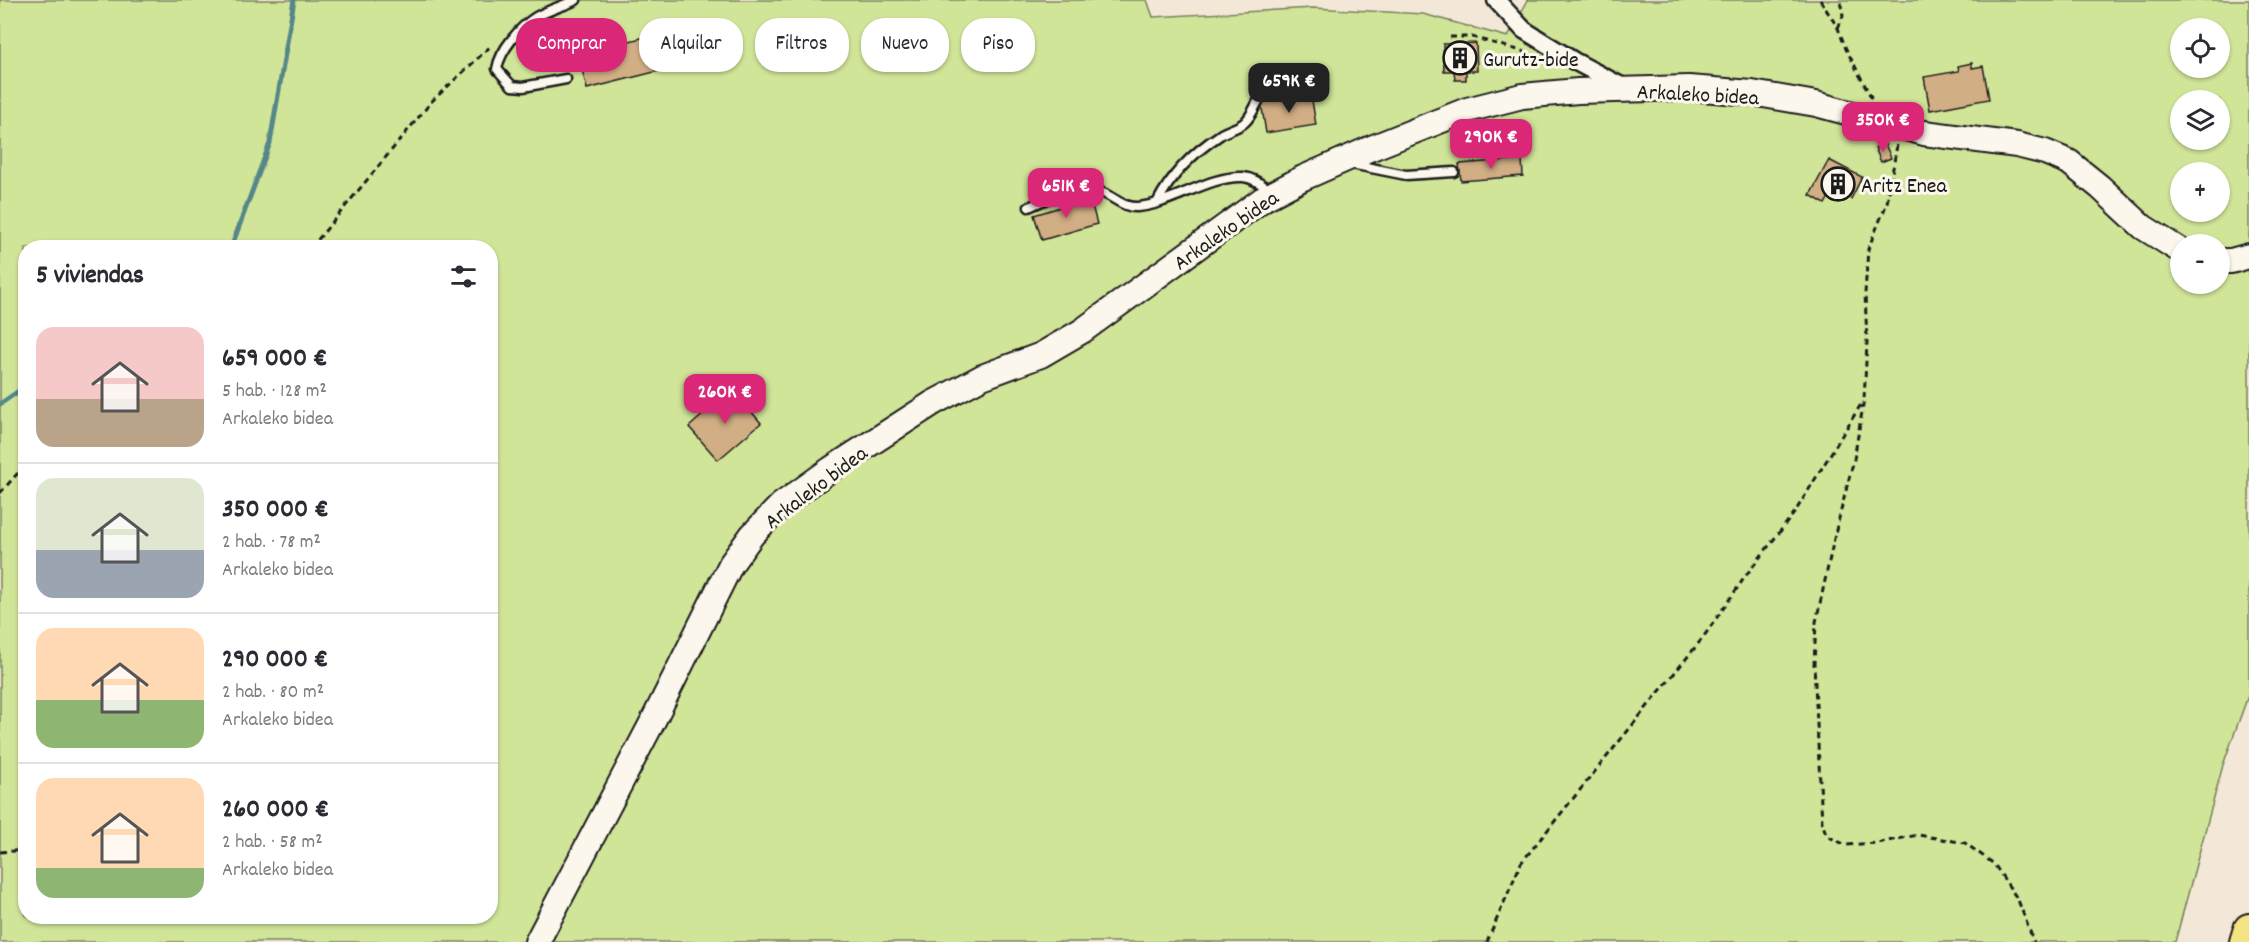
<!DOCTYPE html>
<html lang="es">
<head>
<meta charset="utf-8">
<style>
  :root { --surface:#fff; --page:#f2f2f3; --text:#2b2b33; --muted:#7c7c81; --line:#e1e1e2; --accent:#db2777 }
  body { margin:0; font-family:Dekko,sans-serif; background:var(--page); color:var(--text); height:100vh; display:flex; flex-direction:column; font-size:22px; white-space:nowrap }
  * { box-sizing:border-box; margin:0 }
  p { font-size:20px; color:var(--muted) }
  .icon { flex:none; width:33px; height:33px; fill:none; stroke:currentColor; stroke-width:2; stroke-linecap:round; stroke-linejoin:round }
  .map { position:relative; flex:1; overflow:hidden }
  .drawer { position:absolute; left:18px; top:240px; width:480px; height:684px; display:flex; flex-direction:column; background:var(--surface); border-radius:24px; box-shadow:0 2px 4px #0004 }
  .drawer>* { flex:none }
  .guide { position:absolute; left:516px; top:18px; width:570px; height:54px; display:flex; gap:12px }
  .fabs { position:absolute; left:2170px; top:18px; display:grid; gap:12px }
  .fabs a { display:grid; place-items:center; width:60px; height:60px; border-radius:50%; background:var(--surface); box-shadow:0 2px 4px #0004; font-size:30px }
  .price { position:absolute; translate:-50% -51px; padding:0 14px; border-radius:12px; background:var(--accent); color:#fff; font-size:20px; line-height:39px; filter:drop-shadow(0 2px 3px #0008) }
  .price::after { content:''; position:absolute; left:50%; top:36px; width:18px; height:14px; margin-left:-9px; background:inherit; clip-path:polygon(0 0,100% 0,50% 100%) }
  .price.active { background:#222; color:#fff }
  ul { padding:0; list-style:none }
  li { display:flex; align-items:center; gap:18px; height:150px; padding:0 18px }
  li+li { border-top:2px solid var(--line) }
  li span { display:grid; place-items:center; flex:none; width:168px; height:120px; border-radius:18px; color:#555 }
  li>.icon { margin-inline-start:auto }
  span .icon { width:72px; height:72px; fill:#fffc; stroke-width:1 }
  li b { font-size:26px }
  h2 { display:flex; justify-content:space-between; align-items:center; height:72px; padding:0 18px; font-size:26px }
  .tag { padding:0 21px; border-radius:24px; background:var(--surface); box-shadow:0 2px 4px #0004; font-size:21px; line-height:54px }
  .tag.active { background:var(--accent); color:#fff }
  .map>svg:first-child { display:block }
</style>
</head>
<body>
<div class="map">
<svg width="2249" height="942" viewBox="0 0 2249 942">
  <rect width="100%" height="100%" fill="#f3e8d7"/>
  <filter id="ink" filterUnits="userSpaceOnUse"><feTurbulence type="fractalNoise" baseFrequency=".0167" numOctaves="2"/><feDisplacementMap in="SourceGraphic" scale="12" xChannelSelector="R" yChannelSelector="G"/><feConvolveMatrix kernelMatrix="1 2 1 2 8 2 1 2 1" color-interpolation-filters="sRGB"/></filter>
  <g filter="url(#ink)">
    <path fill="#d1e599" stroke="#76805a" stroke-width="1.5" fill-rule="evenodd" d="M 0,0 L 1147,0 L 1153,17 L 1314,8 L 1423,14 L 1508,37 L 1528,0 L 2249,0 L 2249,693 L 2223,765 L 2175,942 L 0,942 ZM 2181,28 L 2220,28 L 2220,68 L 2181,68 ZM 2181,100 L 2220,100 L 2220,140 L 2181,140 ZM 2181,172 L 2220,172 L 2220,212 L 2181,212 ZM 2181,244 L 2220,244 L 2220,284 L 2181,284 ZM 26,248 L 490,248 L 490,916 L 26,916 Z"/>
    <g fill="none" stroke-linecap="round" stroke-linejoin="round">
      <path stroke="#548689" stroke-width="5" d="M 231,248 L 270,143 L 294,0
        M 0,404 L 26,386"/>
    </g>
    <path fill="#d1ae84" stroke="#1c1c1c" stroke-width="1.5" d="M 697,24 L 706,59 L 587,89 L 578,54 Z
      M 1476,43 L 1477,71 L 1466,71 L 1466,80 L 1455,80 L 1454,71 L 1444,71 L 1443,44 Z
      M 1972,63 L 1972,68 L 1983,66 L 1989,99 L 1930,110 L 1924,77 L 1959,71 L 1958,66 Z
      M 1311,94 L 1316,125 L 1266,133 L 1261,102 Z
      M 1885,144 L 1891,158 L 1881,162 L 1875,148 Z
      M 1522,159 L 1523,176 L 1461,181 L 1459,164 Z
      M 1829,160 L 1862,177 L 1851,199 L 1833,190 L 1825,204 L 1810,195 Z
      M 1090,198 L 1097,224 L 1042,240 L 1034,215 Z
      M 732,389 L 761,423 L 718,460 L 689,427 Z"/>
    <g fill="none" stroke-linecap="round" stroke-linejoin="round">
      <defs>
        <path id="lane" d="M 566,79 L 523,87 L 512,86 L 497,69 C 500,50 520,27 536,17 C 548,10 563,6 576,0
          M 1351,164 L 1406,175 L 1454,172
          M 1157,203 C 1171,175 1194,152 1220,135 C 1227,130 1239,128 1245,122 C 1257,110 1255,97 1273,86 C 1285,79 1301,82 1314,84
          M 1029,207 C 1050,197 1079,183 1103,193 C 1114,197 1124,208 1137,207 C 1170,205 1210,175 1243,177 C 1254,178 1262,185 1271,191"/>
        <path id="street" d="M 1496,0 L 1524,30 L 1574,61 L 1627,89"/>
        <path id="secondary" d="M 2220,261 L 2231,261 L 2249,256
          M 537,942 L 654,719 L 731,564 L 752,535 L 781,505 L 831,469 L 933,403 L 982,377 L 1041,355 L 1082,331 L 1263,199 L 1303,178 L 1369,149 L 1467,110 L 1522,96 L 1578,91 L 1689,88 L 1752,93 L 1816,104 L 1924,133 L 2017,145 L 2045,152 L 2069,162 L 2100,187 L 2143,227 L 2181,251"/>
        <path id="highway" d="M 2245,942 L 2249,929"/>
      </defs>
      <use href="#lane" stroke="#1c1c1c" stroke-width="13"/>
      <use href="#street" stroke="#1c1c1c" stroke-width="21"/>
      <use href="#secondary" stroke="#1c1c1c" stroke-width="28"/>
      <use href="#highway" stroke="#1c1c1c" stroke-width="34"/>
      <path stroke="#1c1c1c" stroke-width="3" stroke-dasharray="6 4.5" stroke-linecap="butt" d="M 1820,0 L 1838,28 L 1846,49 L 1872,99
        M 1838,28 L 1843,16 L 1840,0
        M 1450,37 L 1472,37 L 1525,52
        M 1897,145 L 1887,203 L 1868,249 L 1865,293 L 1867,342 L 1864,400 L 1854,459 L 1835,534 L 1816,622 L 1814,664 L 1822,823 L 1827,836 L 1846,845 L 1877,843 L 1918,835 L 1965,843 L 1994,864 L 2018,900 L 2034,942
        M 311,248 L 432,101 L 492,45
        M 0,493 L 26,464
        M 0,852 L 26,850
        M 1487,942 L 1521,863 L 1702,639 L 1747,574 L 1795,512 L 1863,401"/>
      <use href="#lane" stroke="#fbf7ec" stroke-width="8"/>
      <use href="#street" stroke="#fbf7ec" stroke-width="16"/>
      <use href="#secondary" stroke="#fbf7ec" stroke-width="24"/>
      <use href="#highway" stroke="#f4e382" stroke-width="30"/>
    </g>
  </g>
  <defs>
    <symbol id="building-ring" viewBox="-11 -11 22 22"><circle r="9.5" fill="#fbf7ec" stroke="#1c1c1c" stroke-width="1.5"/><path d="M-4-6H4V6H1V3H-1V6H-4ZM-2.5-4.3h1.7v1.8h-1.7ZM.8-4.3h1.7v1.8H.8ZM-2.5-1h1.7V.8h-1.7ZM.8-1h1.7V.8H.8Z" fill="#1c1c1c"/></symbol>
  </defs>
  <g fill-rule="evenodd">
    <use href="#building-ring" x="1441" y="39" width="38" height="38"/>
    <use href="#building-ring" x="1819" y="165" width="38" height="38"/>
  </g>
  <g text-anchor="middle" stroke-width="6" stroke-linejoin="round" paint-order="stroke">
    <g font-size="22" fill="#1c1c1c" stroke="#fbf7ec" text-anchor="start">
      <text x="1483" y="66">Gurutz-bide</text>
      <text x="1861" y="192">Aritz Enea</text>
    </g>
    <g font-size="22" fill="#1c1c1c" stroke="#fbf7ec">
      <text transform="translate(1698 93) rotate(3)" y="8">Arkaleko bidea</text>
      <text transform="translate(1225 229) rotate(-35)" y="8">Arkaleko bidea</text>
      <text transform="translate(815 486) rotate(-37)" y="8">Arkaleko bidea</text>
    </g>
  </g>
</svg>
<div class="fabs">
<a><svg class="icon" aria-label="locate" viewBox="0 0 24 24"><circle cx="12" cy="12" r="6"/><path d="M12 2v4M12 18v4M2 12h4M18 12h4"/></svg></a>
<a><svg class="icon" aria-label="layers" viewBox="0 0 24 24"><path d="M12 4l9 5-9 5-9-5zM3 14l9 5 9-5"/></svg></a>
<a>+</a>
<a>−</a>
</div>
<b class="price active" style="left:1289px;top:114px">659K €</b>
<b class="price" style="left:1883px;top:153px">350K €</b>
<b class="price" style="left:1491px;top:170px">290K €</b>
<b class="price" style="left:1066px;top:219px">651K €</b>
<b class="price" style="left:725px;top:425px">260K €</b>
<div class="guide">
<a class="tag active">Comprar</a>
<a class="tag">Alquilar</a>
<a class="tag">Filtros</a>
<a class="tag">Nuevo</a>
<a class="tag">Piso</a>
</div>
<section class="drawer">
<h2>5 viviendas<svg class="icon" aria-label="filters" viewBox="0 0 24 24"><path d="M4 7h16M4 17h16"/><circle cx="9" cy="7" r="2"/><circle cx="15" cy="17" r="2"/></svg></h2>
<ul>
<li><span style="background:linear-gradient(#f6c9c9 60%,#b9a48a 0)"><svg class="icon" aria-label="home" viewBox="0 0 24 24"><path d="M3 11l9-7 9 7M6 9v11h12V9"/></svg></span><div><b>659 000 €</b><p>5 hab. · 128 m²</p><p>Arkaleko bidea</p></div></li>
<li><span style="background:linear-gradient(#dfe7d0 60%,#9aa5b1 0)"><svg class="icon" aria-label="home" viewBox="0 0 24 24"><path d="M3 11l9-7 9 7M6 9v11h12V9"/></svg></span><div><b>350 000 €</b><p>2 hab. · 78 m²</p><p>Arkaleko bidea</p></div></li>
<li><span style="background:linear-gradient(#ffd9b3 60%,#8fb573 0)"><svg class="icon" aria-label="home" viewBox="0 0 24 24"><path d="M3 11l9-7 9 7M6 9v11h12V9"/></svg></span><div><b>290 000 €</b><p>2 hab. · 80 m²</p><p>Arkaleko bidea</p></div></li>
<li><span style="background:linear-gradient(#ffd9b3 75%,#8fb573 0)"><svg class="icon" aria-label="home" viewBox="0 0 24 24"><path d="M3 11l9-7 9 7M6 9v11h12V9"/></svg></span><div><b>260 000 €</b><p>2 hab. · 58 m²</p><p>Arkaleko bidea</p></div></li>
</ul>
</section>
</div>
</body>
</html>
